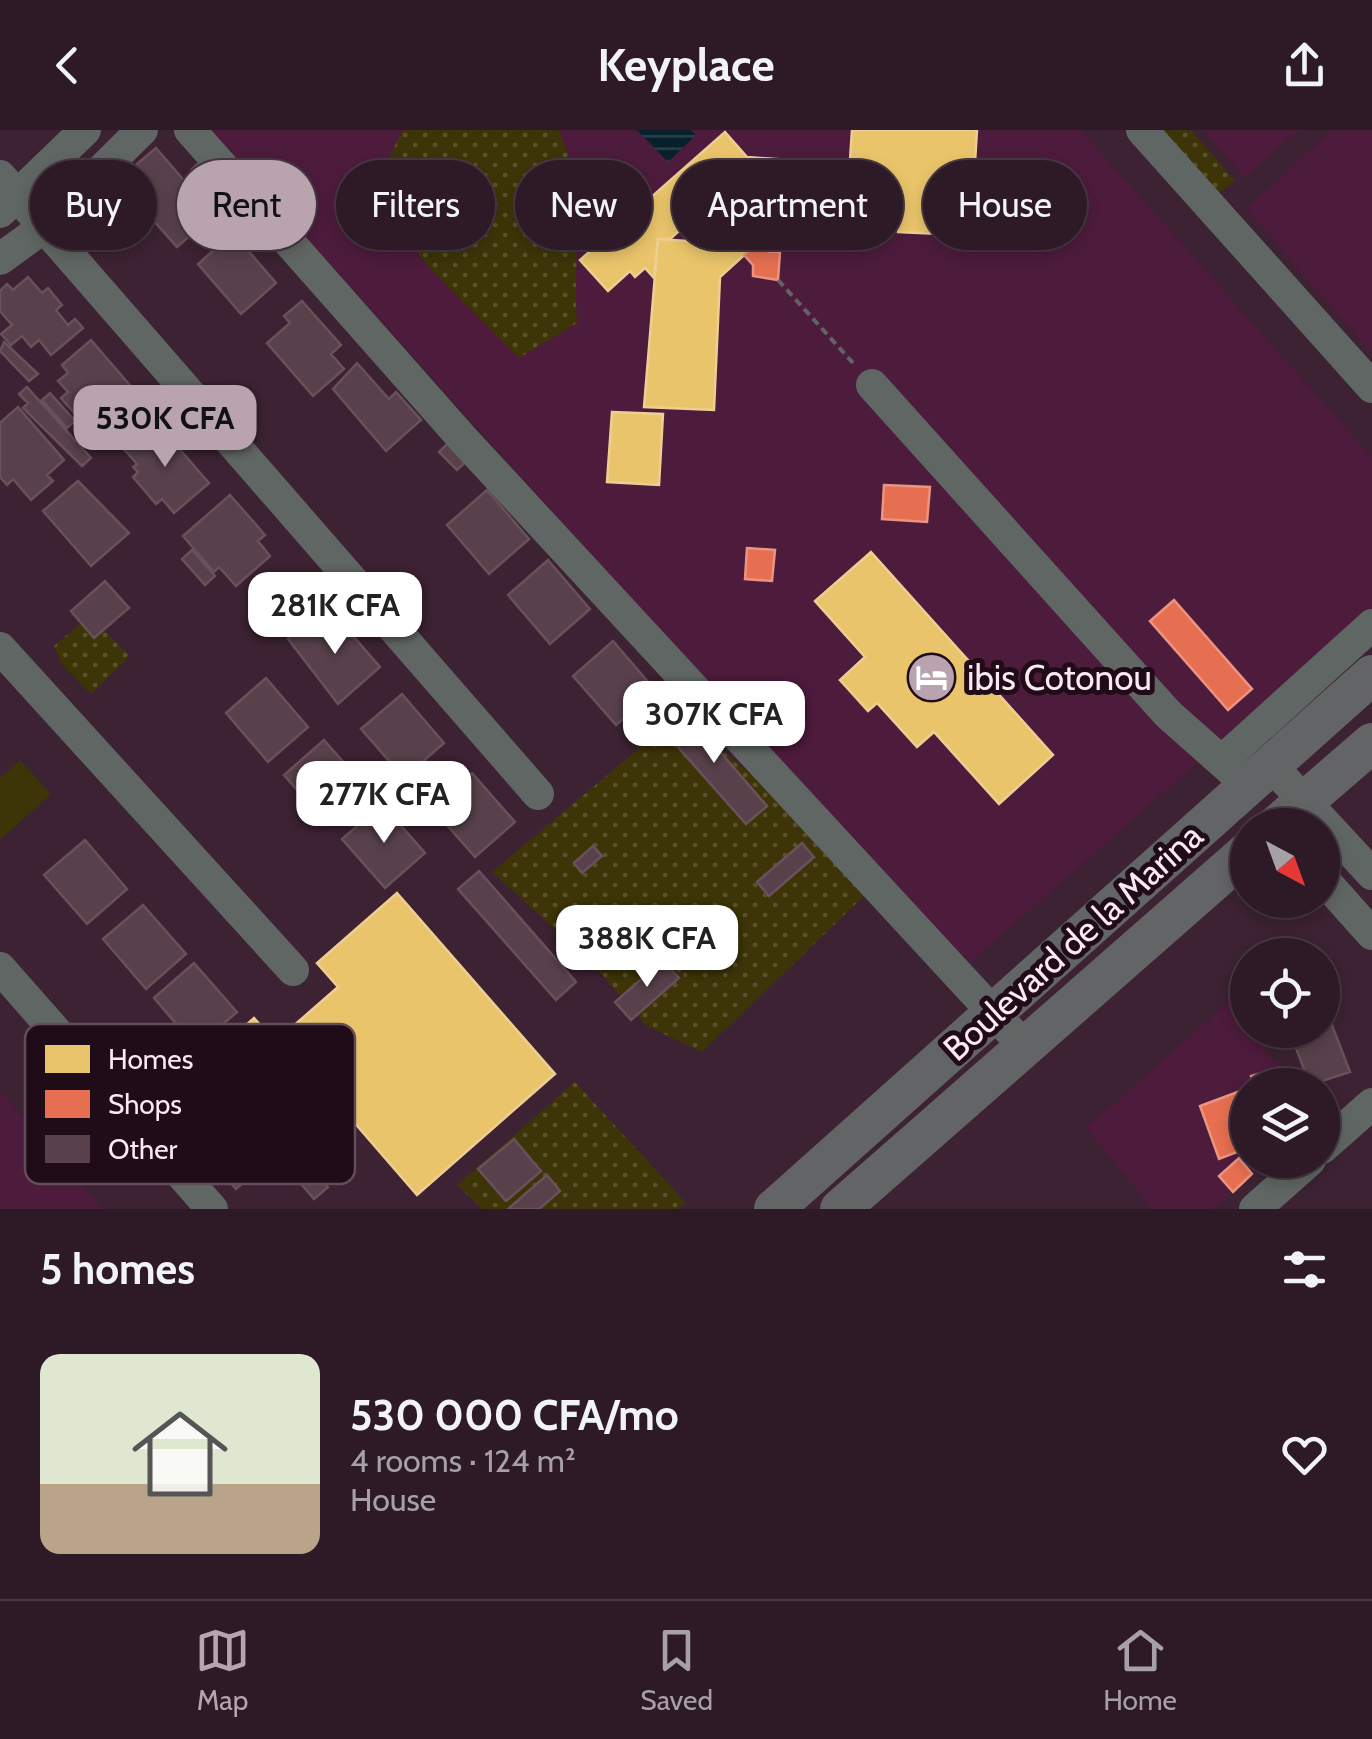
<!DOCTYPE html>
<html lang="en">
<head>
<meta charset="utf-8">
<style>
  :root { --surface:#2d1a26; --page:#392732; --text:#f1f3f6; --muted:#a7a1a7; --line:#483843; --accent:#b8a3af }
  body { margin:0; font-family:Cabin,sans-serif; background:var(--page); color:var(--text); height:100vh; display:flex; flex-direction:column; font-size:38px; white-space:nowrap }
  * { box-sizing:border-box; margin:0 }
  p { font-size:32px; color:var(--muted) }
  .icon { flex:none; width:55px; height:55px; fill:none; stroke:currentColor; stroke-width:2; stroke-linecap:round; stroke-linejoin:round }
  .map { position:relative; height:1079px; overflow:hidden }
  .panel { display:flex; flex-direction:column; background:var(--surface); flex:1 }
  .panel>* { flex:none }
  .guide { position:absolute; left:30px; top:30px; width:1312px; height:90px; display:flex; gap:20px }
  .needle { width:65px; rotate:139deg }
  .fabs { position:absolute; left:1230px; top:678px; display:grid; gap:20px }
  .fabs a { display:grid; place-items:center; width:110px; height:110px; border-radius:50%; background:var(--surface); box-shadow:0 5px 15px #0003,0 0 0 2px var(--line); font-size:50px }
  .price { position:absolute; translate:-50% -85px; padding:0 22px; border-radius:20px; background:#fff; color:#222; font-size:32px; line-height:65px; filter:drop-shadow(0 2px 5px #0008) }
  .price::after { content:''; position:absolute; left:50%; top:60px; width:30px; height:22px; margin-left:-15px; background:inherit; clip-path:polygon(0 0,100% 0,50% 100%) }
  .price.selected { background:var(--accent); color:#111 }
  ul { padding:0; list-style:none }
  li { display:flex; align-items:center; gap:30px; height:250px; padding:0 40px }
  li+li { border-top:2px solid var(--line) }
  li span { display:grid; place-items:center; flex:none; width:280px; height:200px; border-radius:20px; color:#555 }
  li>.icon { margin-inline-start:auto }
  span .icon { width:120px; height:120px; fill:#fffc; stroke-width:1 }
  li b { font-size:42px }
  h2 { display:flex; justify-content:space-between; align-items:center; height:120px; padding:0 40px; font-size:42px }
  .tag { padding:0 35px; border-radius:45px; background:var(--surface); box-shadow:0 5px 15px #0003,0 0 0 2px var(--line); font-size:35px; line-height:90px }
  .tag.selected { background:var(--accent); color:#111 }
  header { display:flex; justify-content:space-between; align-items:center; height:130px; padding:0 40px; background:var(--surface); font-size:45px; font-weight:800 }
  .tabs { display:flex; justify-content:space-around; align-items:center; height:140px; border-top:2px solid var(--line); background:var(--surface); font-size:28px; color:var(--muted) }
  .tabs a { display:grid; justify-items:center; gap:5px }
  .tabs .selected { color:var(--accent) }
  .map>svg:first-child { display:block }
</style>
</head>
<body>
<header><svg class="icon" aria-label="back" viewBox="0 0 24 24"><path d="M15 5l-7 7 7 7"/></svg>Keyplace<svg class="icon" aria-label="share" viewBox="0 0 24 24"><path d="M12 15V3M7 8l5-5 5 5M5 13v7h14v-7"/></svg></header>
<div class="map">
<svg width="1372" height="1079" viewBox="0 0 1372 1079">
  <defs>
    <pattern id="green-dots" width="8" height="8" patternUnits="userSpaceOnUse" patternTransform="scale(2.5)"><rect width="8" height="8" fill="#3d3508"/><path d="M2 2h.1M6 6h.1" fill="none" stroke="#5a522c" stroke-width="1.8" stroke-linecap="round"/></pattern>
    <pattern id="water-rules" width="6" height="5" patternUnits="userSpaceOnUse" patternTransform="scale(2.5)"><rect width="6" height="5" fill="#06202c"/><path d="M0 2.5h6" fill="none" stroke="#2b404b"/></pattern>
  </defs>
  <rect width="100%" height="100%" fill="#3c2232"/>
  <path fill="#4d1b3c" d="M 210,0 L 1081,0 L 1372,327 L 1372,479 L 963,839 Z
    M 1203,0 L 1299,0 L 1245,48 Z
    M 1332,0 L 1372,0 L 1372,224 L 1246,79 Z
    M 1232,869 L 1248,900 L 1252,900 L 1290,955 L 1248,955 L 1248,1030 L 1269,1030 L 1214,1079 L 1152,1079 L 1086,998 Z
    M 0,961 L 104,1079 L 0,1079 Z"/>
  <path fill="url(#green-dots)" d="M 403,0 L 558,0 C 588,57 572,131 577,193 L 519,228 L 428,136 L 370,64 Z
    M 1161,0 L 1191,0 L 1235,51 L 1218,64 Z
    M 89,486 L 130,526 L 91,564 L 61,533 L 54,516 Z
    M 680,584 L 811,696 L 869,761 L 702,922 L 647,896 L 592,833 L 492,742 Z
    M 575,952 L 686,1073 L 678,1079 L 482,1079 L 457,1055 Z"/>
  <path fill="#3d3508" d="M 20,630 L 51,664 L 0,710 L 0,648 Z"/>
  <path fill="url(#water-rules)" d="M 637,0 L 691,0 L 696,5 L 668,32 Z"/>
  <path fill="#e9c46a" stroke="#eecf93" stroke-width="2.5" d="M 852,0 L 977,0 L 971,97 L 940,95 L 939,104 L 898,102 L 898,94 L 849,91 L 851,65 L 861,66 L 864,31 L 850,30 Z
    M 725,2 L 747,27 L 749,39 L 737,42 L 675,95 L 679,101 L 670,109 L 658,109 L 654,148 L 645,138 L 635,147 L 630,141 L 608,161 L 580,130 Z
    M 747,27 L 832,33 L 830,101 L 773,99 L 720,147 L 714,280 L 644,277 L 658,109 L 688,111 L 675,95 L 737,42 L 749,39 Z
    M 612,282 L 663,284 L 659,355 L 607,352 Z
    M 871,422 L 1053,625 L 999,674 L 934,602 L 917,617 L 877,573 L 868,581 L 840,550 L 865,527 L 815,471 Z
    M 397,763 L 555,944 L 417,1065 L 333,968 L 299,968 L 244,1016 L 185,949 L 254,888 L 275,912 L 338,857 L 317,833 Z"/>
  <path fill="#e76f51" stroke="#ed9381" stroke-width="2.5" d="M 760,111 L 769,122 L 780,122 L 778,150 L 753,146 L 753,135 L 744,125 Z
    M 884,355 L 930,357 L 927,392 L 882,389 Z
    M 747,418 L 775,420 L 772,451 L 745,449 Z
    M 1174,470 L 1252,559 L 1228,580 L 1150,491 Z
    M 1278,938 L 1283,955 L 1254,955 L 1251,946 Z
    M 1248,958 L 1248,1018 L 1219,1029 L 1200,976 Z
    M 1239,1028 L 1252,1044 L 1233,1062 L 1219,1046 Z"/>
  <path fill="#58414b" stroke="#69515b" stroke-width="2.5" d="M 156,18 L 201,70 L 194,75 L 207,91 L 177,117 L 128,62 L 147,46 L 137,34 Z
    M 203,29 L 234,66 L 223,75 L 192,39 Z
    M 125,68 L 144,90 L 113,117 L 94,95 Z
    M 233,103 L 276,153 L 241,184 L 198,134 Z
    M 28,147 L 42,163 L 48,158 L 62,175 L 56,180 L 68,195 L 75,189 L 83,198 L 51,225 L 39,210 L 31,217 L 22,206 L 11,215 L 1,204 L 12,195 L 0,181 L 0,161 L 7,154 L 13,160 Z
    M 302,171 L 341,215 L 331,224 L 344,239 L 313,266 L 267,213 L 290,193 L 284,186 Z
    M 91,210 L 141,268 L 102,301 L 83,279 L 76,285 L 61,268 L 68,262 L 58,251 L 68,243 L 62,235 Z
    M 4,212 L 38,244 L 29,251 L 0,221 Z
    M 357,233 L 389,269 L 396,262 L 421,290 L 386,321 L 333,259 Z
    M 27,257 L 91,328 L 82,336 L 23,278 L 28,273 L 19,264 Z
    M 50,263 L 75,291 L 67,298 L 42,270 Z
    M 18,277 L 64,330 L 47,345 L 53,351 L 31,370 L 13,349 L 7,355 L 0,347 L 0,293 Z
    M 163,300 L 209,353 L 174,383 L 162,369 L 156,374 L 133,347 L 138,342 L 133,337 L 137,334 L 122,317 L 139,302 L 148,312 Z
    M 457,304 L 475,323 L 457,340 L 439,322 Z
    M 78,351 L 129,403 L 91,436 L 43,381 Z
    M 487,360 L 529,409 L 489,444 L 447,395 Z
    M 230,365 L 265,405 L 258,411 L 270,426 L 236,456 L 219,437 L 214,442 L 183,406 Z
    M 192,420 L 215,446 L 205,455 L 182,429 Z
    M 548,430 L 590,479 L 550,514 L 508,465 Z
    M 105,451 L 129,478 L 94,508 L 71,481 Z
    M 334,484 L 380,537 L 338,574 L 288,509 L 306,494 L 313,502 Z
    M 613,511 L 656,561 L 616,595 L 573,546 Z
    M 266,548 L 308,597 L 268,632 L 226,583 Z
    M 402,564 L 444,613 L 404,648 L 361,599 Z
    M 683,579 L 767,676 L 746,694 L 661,598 Z
    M 324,610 L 367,659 L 327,694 L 284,645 Z
    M 472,643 L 515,692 L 475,727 L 432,678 Z
    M 382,674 L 425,723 L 385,758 L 342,709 Z
    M 85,710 L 127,759 L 87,794 L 44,745 Z
    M 802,713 L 814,727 L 769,766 L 757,752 Z
    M 593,716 L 602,726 L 582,743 L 574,733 Z
    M 479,741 L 576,852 L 556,870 L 458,759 Z
    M 143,775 L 186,824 L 146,859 L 103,809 Z
    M 640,788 L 667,820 L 645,839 L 618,807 Z
    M 717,789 L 726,799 L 679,841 L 670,831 Z
    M 663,830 L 679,848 L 631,890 L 615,872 Z
    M 194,833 L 237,882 L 196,917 L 154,868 Z
    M 1332,895 L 1350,942 L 1310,955 L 1289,900 L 1322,900 Z
    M 211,922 L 289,1013 L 236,1059 L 158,968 Z
    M 514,1009 L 541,1041 L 506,1071 L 478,1039 Z
    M 293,1017 L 328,1057 L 314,1069 L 279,1028 Z
    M 547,1045 L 560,1061 L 539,1079 L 508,1079 Z"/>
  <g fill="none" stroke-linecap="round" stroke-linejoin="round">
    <path stroke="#646264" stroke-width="4" stroke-dasharray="8 5" stroke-linecap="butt" d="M 778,150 L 853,233"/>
    <path stroke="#606663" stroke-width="32" d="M 190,0 L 463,309 L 1024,916
      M 1142,0 L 1372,257
      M 0,46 L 538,664
      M 0,82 L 85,0
      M 0,129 L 44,97 L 142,0
      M 872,255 L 1168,584 L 1247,654
      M 0,518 L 293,840
      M 1224,629 L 1372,495
      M 1270,634 L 1372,744
      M 1322,748 L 1372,804
      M 0,838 L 212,1079
      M 1322,1018 L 1372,974
      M 1255,1079 L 1310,1030"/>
    <path stroke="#636465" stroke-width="40" d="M 1277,695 L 1372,613
      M 774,1079 L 1372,545
      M 840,1079 L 1248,721"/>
  </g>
  <defs>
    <symbol id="hotel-disc" viewBox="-11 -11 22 22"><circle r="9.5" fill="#b8a3af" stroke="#200c18"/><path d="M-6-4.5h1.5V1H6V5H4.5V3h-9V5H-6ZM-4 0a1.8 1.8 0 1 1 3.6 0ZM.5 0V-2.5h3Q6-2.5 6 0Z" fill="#fff"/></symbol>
  </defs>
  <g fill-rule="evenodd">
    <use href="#hotel-disc" x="904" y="520" width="55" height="55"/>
  </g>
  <g text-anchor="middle" stroke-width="10" stroke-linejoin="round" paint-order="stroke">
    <g font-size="35" fill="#fbe8f2" stroke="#200c18" text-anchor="start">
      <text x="967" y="560">ibis Cotonou</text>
    </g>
    <g font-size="35" fill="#fbe8f2" stroke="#200c18">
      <text transform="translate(1073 812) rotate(-42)" y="12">Boulevard de la Marina</text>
    </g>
  </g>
  <rect x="25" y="894" width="330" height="160" rx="15" fill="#200c18" stroke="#624e59" stroke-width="2.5"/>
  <rect x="45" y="915" width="45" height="28" fill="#e9c46a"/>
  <rect x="45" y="960" width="45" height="28" fill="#e76f51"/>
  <rect x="45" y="1005" width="45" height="28" fill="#58414b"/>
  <g font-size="28" fill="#fbe8f2">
    <text x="108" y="939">Homes</text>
    <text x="108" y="984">Shops</text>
    <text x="108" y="1029">Other</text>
  </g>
</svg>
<div class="fabs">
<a><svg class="needle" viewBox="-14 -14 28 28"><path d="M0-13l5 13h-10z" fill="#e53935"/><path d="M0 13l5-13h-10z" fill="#a7a1a7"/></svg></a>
<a><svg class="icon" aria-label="locate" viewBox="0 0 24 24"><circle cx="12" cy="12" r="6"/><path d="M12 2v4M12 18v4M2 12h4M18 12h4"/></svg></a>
<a><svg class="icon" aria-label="layers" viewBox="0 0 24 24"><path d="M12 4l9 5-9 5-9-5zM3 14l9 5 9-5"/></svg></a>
</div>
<b class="price selected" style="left:165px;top:340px">530K CFA</b>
<b class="price" style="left:335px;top:527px">281K CFA</b>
<b class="price" style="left:714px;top:636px">307K CFA</b>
<b class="price" style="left:384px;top:716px">277K CFA</b>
<b class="price" style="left:647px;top:860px">388K CFA</b>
<div class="guide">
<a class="tag">Buy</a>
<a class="tag selected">Rent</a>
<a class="tag">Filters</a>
<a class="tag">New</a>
<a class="tag">Apartment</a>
<a class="tag">House</a>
</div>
</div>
<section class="panel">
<h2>5 homes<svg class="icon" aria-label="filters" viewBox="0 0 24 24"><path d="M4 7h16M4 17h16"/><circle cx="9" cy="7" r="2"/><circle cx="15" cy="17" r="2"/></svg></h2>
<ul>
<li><span style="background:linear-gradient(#dfe7d0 65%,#b9a48a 0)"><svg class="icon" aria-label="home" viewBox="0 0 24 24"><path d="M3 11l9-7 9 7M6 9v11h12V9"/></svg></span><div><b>530 000 CFA/mo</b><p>4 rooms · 124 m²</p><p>House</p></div><svg class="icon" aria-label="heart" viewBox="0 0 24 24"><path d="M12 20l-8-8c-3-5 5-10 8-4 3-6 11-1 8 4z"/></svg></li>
</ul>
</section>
<nav class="tabs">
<a class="selected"><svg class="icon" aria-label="map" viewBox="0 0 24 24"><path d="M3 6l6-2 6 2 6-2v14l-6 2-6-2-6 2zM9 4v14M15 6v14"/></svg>Map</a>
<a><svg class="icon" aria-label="saved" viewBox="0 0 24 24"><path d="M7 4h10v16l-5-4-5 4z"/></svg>Saved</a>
<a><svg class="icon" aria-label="home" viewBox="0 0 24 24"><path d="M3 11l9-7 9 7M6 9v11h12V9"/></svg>Home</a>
</nav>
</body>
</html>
